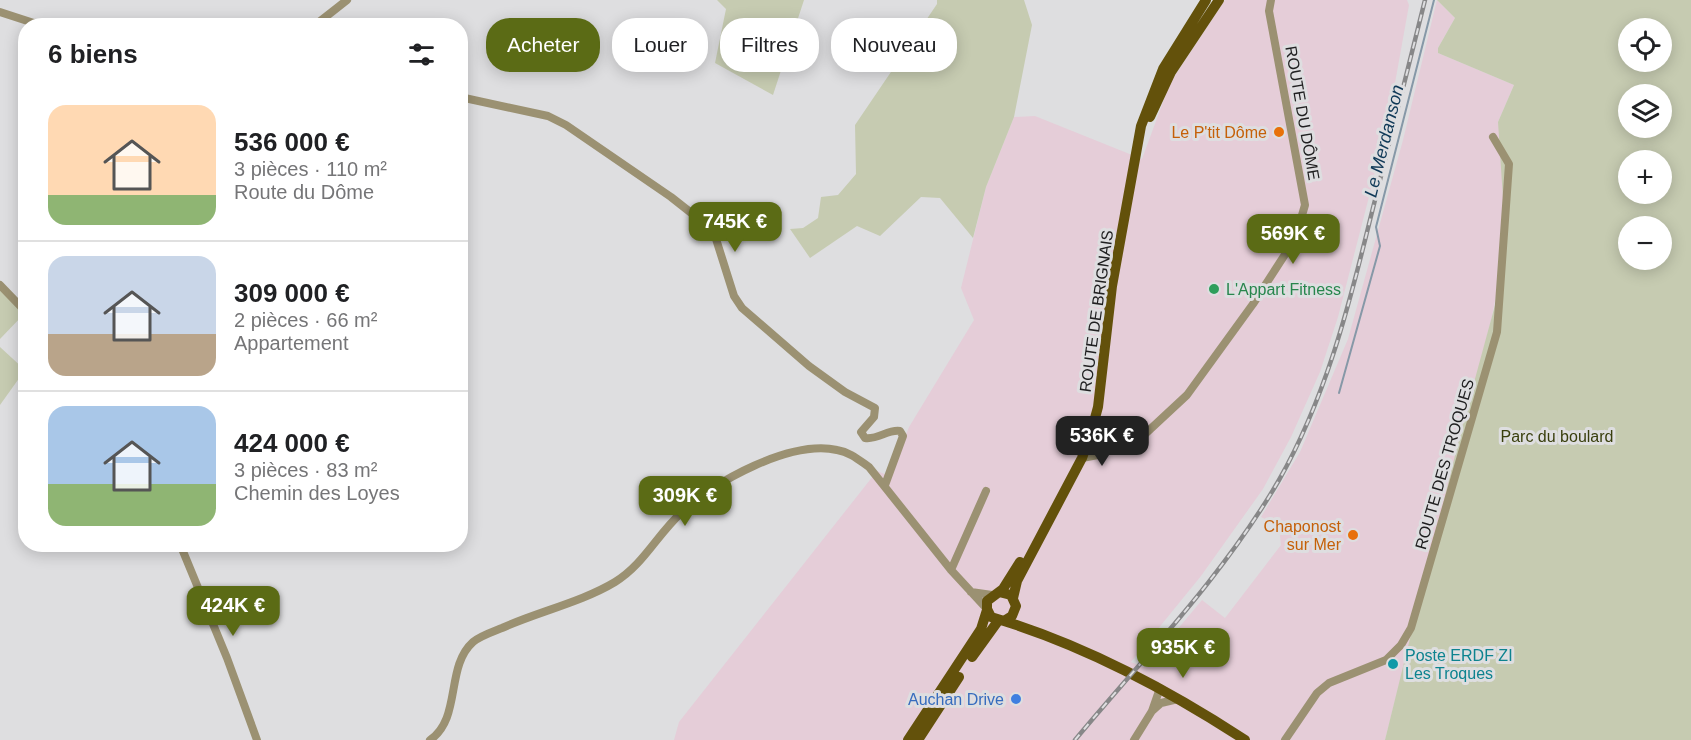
<!DOCTYPE html>
<html lang="fr">
<head>
<meta charset="utf-8">
<style>
  :root { --surface:#fff; --page:#f6f6f6; --text:#202124; --muted:#757577; --line:#e0e0e0; --accent:#5b6b15 }
  body { margin:0; font-family:Helvetica,sans-serif; background:var(--page); color:var(--text); height:100vh; display:flex; flex-direction:column; font-size:22px; white-space:nowrap }
  * { box-sizing:border-box; margin:0 }
  p { font-size:20px; color:var(--muted) }
  .icon { flex:none; width:33px; height:33px; fill:none; stroke:currentColor; stroke-width:2; stroke-linecap:round; stroke-linejoin:round }
  .map { position:relative; flex:1; overflow:hidden }
  .drawer { position:absolute; left:18px; top:18px; width:450px; height:534px; display:flex; flex-direction:column; background:var(--surface); border-radius:24px; box-shadow:0 3px 15px #0003 }
  .drawer>* { flex:none }
  .guide { position:absolute; left:486px; top:18px; width:570px; height:54px; display:flex; gap:12px }
  .tools { position:absolute; left:1618px; top:18px; display:grid; gap:12px }
  .tools a { display:grid; place-items:center; width:54px; height:54px; border-radius:50%; background:var(--surface); box-shadow:0 3px 15px #0003; font-size:30px }
  .price { position:absolute; translate:-50% -51px; padding:0 14px; border-radius:12px; background:var(--accent); color:#fff; font-size:20px; line-height:39px; filter:drop-shadow(0 2px 3px #0008) }
  .price::after { content:''; position:absolute; left:50%; top:36px; width:18px; height:14px; margin-left:-9px; background:inherit; clip-path:polygon(0 0,100% 0,50% 100%) }
  .price.on { background:#222; color:#fff }
  ul { padding:0; list-style:none }
  li { display:flex; align-items:center; gap:18px; height:150px; padding:0 30px }
  li+li { border-top:2px solid var(--line) }
  li span { display:grid; place-items:center; flex:none; width:168px; height:120px; border-radius:18px; color:#555 }
  li>.icon { margin-inline-start:auto }
  span .icon { width:72px; height:72px; fill:#fffc; stroke-width:1 }
  li b { font-size:26px }
  h2 { display:flex; justify-content:space-between; align-items:center; height:72px; padding:0 30px; font-size:26px }
  .tag { padding:0 21px; border-radius:24px; background:var(--surface); box-shadow:0 3px 15px #0003; font-size:21px; line-height:54px }
  .tag.on { background:var(--accent); color:#fff }
  .map>svg:first-child { display:block }
</style>
</head>
<body>
<div class="map">
<svg width="1691" height="740" viewBox="0 0 1691 740">
  <rect width="100%" height="100%" fill="#dedee0"/>
  <path fill="#e5cdd8" d="M 1225,0 L 1407,0 L 1409,5 L 1395,83 L 1371,189 L 1338,317 L 1320,372 L 1291,437 L 1263,489 L 1201,576 L 1131,662 L 1143,667 L 1147,662 L 1155,661 L 1162,651 L 1161,649 L 1202,600 L 1225,618 L 1281,545 L 1279,527 L 1261,517 L 1300,452 L 1348,339 L 1403,140 L 1437,0 L 1455,18 L 1438,48 L 1438,53 L 1514,85 L 1498,122 L 1515,157 L 1501,271 L 1492,316 L 1385,740 L 674,740 L 679,722 L 877,471 L 890,476 L 909,427 L 974,320 L 961,288 L 986,187 L 1014,117 L 1035,116 L 1142,159 L 1170,83 Z"/>
  <path fill="#c6cbb1" fill-rule="evenodd" d="M 717,0 L 804,0 L 773,95 L 715,63 L 726,9 Z
    M 937,0 L 1024,0 L 1032,25 L 1014,117 L 986,187 L 973,238 L 940,198 L 921,197 L 880,236 L 857,226 L 810,258 L 790,229 L 803,228 L 818,218 L 821,197 L 838,195 L 856,174 L 855,125 L 937,4 Z
    M 1437,0 L 1691,0 L 1691,740 L 1385,740 L 1463,423 L 1501,283 L 1506,245 L 1498,122 L 1514,85 L 1438,53 L 1438,48 L 1455,18 ZM 1629,28 L 1662,28 L 1662,62 L 1629,62 ZM 1629,94 L 1662,94 L 1662,128 L 1629,128 ZM 1629,160 L 1662,160 L 1662,194 L 1629,194 ZM 1629,226 L 1662,226 L 1662,260 L 1629,260 Z
    M 0,289 L 24,314 L 0,339 Z
    M 0,347 L 25,370 L 0,405 Z"/>
  <g fill="none" stroke-linecap="round" stroke-linejoin="round">
    <path stroke="#8698a7" stroke-width="2" d="M 1339,393 L 1380,246 L 1376,227 L 1434,0"/>
    <path stroke="#9b9172" stroke-width="8" d="M 0,12 L 43,26
      M 314,26 L 347,0
      M 460,97 L 548,116 L 566,125 L 671,197 L 704,223 L 716,239 L 734,296 L 742,308 L 809,366 L 845,392 L 875,408 L 874,417 L 861,432 L 865,438 C 878,440 888,429 900,431 L 903,436 L 885,485
      M 0,285 L 26,312
      M 1088,440 L 1100,449 L 1109,447
      M 1082,458 L 1098,455 L 1109,447 L 1144,435 L 1187,395 L 1253,304 L 1295,239 L 1305,205 L 1269,11 L 1271,0
      M 180,544 L 227,658 L 257,740
      M 951,570 L 986,491
      M 971,592 L 992,595
      M 1152,711 L 1161,703 L 1178,699
      M 430,740 C 462,718 445,667 473,642 C 480,636 492,632 502,628 C 537,612 582,602 615,582 C 643,565 657,535 681,513 C 714,481 791,440 837,450 C 850,452 859,460 869,467 L 951,570 L 987,609
      M 1134,740 L 1152,711 L 1160,688
      M 1285,740 L 1317,693 L 1329,683 L 1386,660 L 1401,645 L 1411,628 L 1497,332 L 1509,164 L 1493,137"/>
    <path stroke="#63510b" stroke-width="10" d="M 1150,117 L 1171,72 L 1219,0
      M 999,592 L 1011,595 L 1016,606 L 1012,616 L 1004,621 L 991,617 L 987,609 L 987,601 L 1003,589 L 1020,562
      M 1013,598 L 1017,581 L 1082,458 L 1092,429 L 1098,407 L 1112,286 L 1141,126 L 1163,69 L 1206,0
      M 1004,621 C 1090,648 1170,691 1245,740
      M 972,657 L 998,621
      M 908,740 L 981,629 L 987,610
      M 918,740 L 959,677"/>
    <defs>
      <path id="rail" d="M 1075,740 C 1145,656 1224,575 1279,480 C 1325,399 1348,310 1370,220 C 1388,147 1407,73 1425,0"/>
    </defs>
    <use href="#rail" stroke="#878788" stroke-width="4.5"/>
    <use href="#rail" stroke="#dedee0" stroke-width="2" stroke-dasharray="7" stroke-linecap="butt"/>
  </g>
  <g fill="#e8710a" stroke="#dedee0" stroke-width="2">
    <circle cx="1279" cy="132" r="6"/>
    <circle cx="1353" cy="535" r="6"/>
  </g>
  <circle fill="#2e9e5b" stroke="#dedee0" stroke-width="2" cx="1214" cy="289" r="6"/>
  <circle fill="#0f9aa8" stroke="#dedee0" stroke-width="2" cx="1393" cy="664" r="6"/>
  <circle fill="#3f7fe0" stroke="#dedee0" stroke-width="2" cx="1016" cy="699" r="6"/>
  <g text-anchor="middle" stroke-width="6" stroke-linejoin="round" paint-order="stroke">
    <g font-size="16" fill="#202021" stroke="#dedee0">
      <text transform="translate(1303 113) rotate(80)" y="6">ROUTE DU DÔME</text>
      <text transform="translate(1096 311) rotate(-82)" y="6">ROUTE DE BRIGNAIS</text>
      <text transform="translate(1444 464) rotate(-74)" y="6">ROUTE DES TROQUES</text>
    </g>
    <g font-size="16" fill="#c56008" stroke="#dedee0" text-anchor="end">
      <text x="1267" y="138">Le P'tit Dôme</text>
      <text x="1341" y="532">Chaponost<tspan x="1341" dy="18">sur Mer</tspan></text>
    </g>
    <g font-size="16" fill="#27864d" stroke="#dedee0" text-anchor="start">
      <text x="1226" y="295">L'Appart Fitness</text>
    </g>
    <g font-size="16" fill="#393f0d" stroke="#dedee0">
      <text x="1557" y="442">Parc du boulard</text>
    </g>
    <g font-size="16" fill="#0d838f" stroke="#dedee0" text-anchor="start">
      <text x="1405" y="661">Poste ERDF ZI<tspan x="1405" dy="18">Les Troques</tspan></text>
    </g>
    <g font-size="16" fill="#366cbe" stroke="#dedee0" text-anchor="end">
      <text x="1004" y="705">Auchan Drive</text>
    </g>
    <g font-size="18" font-style="italic" fill="#0f3957" stroke="#dedee0">
      <text transform="translate(1384 141) rotate(-76)" y="6">Le Merdanson</text>
    </g>
  </g>
</svg>
<div class="tools">
<a><svg class="icon" aria-label="locate" viewBox="0 0 24 24"><circle cx="12" cy="12" r="6"/><path d="M12 2v4M12 18v4M2 12h4M18 12h4"/></svg></a>
<a><svg class="icon" aria-label="layers" viewBox="0 0 24 24"><path d="M12 4l9 5-9 5-9-5zM3 14l9 5 9-5"/></svg></a>
<a>+</a>
<a>−</a>
</div>
<b class="price" style="left:735px;top:253px">745K €</b>
<b class="price" style="left:1293px;top:265px">569K €</b>
<b class="price on" style="left:1102px;top:467px">536K €</b>
<b class="price" style="left:685px;top:527px">309K €</b>
<b class="price" style="left:233px;top:637px">424K €</b>
<b class="price" style="left:1183px;top:679px">935K €</b>
<div class="guide">
<a class="tag on">Acheter</a>
<a class="tag">Louer</a>
<a class="tag">Filtres</a>
<a class="tag">Nouveau</a>
</div>
<section class="drawer">
<h2>6 biens<svg class="icon" aria-label="filters" viewBox="0 0 24 24"><path d="M4 7h16M4 17h16"/><circle cx="9" cy="7" r="2"/><circle cx="15" cy="17" r="2"/></svg></h2>
<ul>
<li><span style="background:linear-gradient(#ffd9b3 75%,#8fb573 0)"><svg class="icon" aria-label="home" viewBox="0 0 24 24"><path d="M3 11l9-7 9 7M6 9v11h12V9"/></svg></span><div><b>536 000 €</b><p>3 pièces · 110 m²</p><p>Route du Dôme</p></div></li>
<li><span style="background:linear-gradient(#c9d6e8 65%,#b9a48a 0)"><svg class="icon" aria-label="home" viewBox="0 0 24 24"><path d="M3 11l9-7 9 7M6 9v11h12V9"/></svg></span><div><b>309 000 €</b><p>2 pièces · 66 m²</p><p>Appartement</p></div></li>
<li><span style="background:linear-gradient(#a9c7e8 65%,#8fb573 0)"><svg class="icon" aria-label="home" viewBox="0 0 24 24"><path d="M3 11l9-7 9 7M6 9v11h12V9"/></svg></span><div><b>424 000 €</b><p>3 pièces · 83 m²</p><p>Chemin des Loyes</p></div></li>
</ul>
</section>
</div>
</body>
</html>
